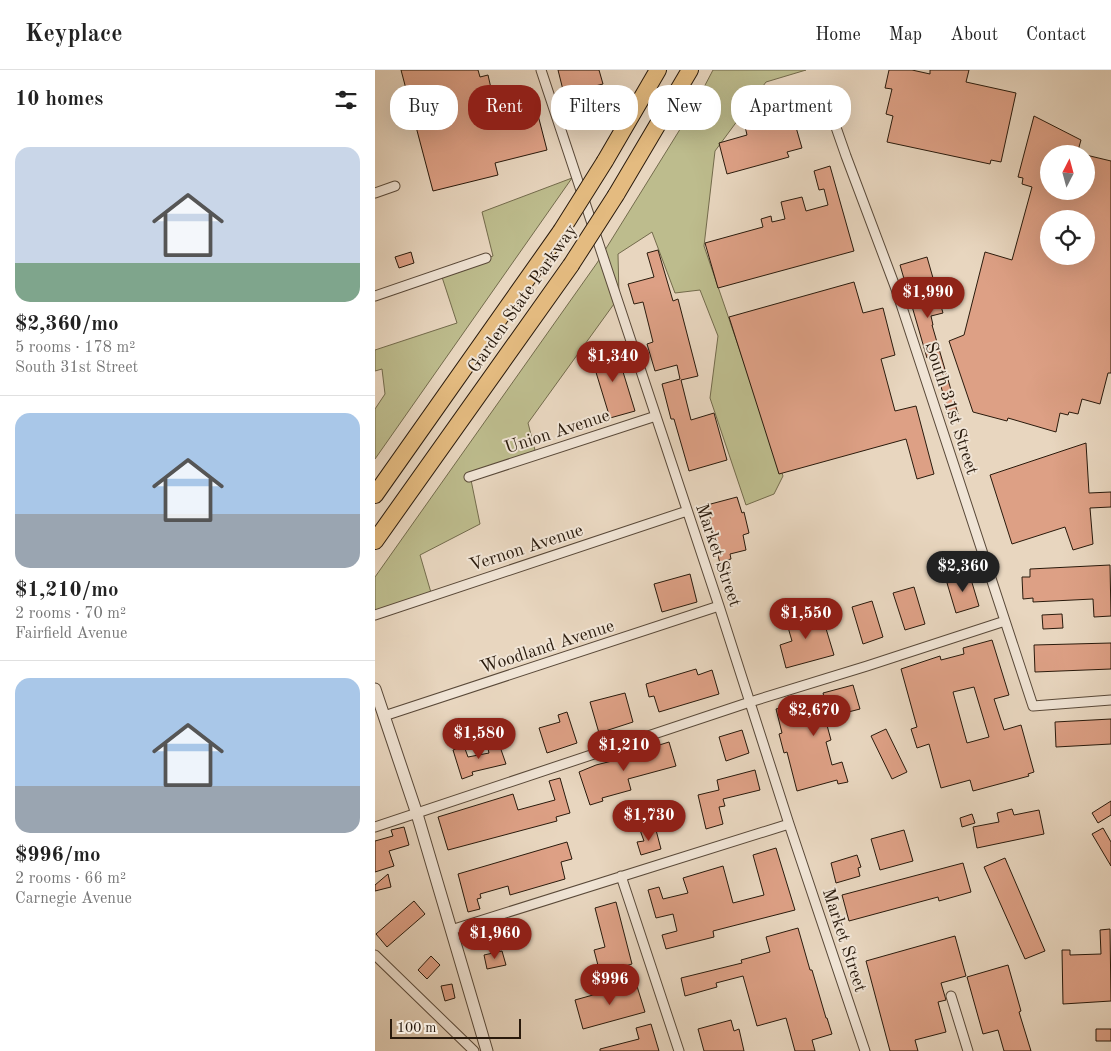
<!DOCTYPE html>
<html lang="en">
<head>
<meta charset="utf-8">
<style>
  :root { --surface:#fff; --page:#f6f6f6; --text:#222; --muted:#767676; --line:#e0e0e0; --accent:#8f2418 }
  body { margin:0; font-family:"Old Standard TT",serif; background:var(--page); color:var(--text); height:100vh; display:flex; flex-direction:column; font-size:19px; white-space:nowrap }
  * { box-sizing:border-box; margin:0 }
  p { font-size:16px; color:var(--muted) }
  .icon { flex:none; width:28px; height:28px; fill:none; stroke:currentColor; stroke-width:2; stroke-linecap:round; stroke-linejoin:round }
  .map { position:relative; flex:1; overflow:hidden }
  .side { display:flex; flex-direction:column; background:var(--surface); width:375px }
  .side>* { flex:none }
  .hud { position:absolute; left:15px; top:15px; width:475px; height:45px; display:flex; gap:10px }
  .needle { width:32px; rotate:6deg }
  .controls { position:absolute; left:665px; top:75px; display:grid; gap:10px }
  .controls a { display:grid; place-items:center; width:55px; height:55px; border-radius:50%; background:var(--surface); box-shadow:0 5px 20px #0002; font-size:25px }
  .scale { position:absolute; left:15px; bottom:12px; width:131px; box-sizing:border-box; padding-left:5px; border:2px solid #291a0c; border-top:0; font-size:14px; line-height:18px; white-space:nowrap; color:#291a0c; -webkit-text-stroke:4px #f0e4d5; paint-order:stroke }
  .price { position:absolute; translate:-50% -42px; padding:0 11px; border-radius:18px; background:var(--accent); color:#fff; font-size:16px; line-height:32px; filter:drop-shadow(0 1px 2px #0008) }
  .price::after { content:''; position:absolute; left:50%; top:30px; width:15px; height:11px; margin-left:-8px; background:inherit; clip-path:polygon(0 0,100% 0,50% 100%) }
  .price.active { background:#222; color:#fff }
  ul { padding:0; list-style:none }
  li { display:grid; align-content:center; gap:10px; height:265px; padding:0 15px }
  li+li { border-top:1px solid var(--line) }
  li span { display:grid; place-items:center; height:155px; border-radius:15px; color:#555 }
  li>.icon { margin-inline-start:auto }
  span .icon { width:90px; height:90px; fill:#fffc; stroke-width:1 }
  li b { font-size:21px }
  h2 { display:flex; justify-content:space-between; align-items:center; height:60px; padding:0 15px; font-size:21px }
  .chip { padding:0 18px; border-radius:20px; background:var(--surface); box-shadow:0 5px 20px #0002; font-size:18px; line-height:45px }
  .chip.active { background:var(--accent); color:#fff }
  header { display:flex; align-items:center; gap:30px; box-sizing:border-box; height:70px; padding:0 25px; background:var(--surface); border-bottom:1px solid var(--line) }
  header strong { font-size:24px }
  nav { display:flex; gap:28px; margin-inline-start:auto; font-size:18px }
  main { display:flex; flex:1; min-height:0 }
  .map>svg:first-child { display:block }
</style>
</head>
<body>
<header>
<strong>Keyplace</strong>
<nav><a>Home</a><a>Map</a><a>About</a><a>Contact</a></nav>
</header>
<main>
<section class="side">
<h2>10 homes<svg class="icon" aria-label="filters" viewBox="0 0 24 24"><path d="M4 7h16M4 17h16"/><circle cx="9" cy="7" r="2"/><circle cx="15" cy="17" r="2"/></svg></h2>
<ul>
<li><span style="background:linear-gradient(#c9d6e8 75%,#7fa58c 0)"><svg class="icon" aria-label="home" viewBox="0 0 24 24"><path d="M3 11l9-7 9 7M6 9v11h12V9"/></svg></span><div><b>$2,360/mo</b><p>5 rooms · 178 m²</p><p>South 31st Street</p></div></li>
<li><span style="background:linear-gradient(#a9c7e8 65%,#9aa5b1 0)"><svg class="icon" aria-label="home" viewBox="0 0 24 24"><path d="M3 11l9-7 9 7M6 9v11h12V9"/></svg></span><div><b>$1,210/mo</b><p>2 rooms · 70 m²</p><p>Fairfield Avenue</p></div></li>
<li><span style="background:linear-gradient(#a9c7e8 70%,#9aa5b1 0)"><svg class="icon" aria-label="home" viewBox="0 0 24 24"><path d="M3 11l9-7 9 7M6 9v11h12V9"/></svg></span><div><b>$996/mo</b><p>2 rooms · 66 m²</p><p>Carnegie Avenue</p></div></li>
</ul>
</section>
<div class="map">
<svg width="736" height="981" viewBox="0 0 736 981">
  <rect width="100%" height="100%" fill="#e8d6bf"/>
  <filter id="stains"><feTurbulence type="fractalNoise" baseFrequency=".004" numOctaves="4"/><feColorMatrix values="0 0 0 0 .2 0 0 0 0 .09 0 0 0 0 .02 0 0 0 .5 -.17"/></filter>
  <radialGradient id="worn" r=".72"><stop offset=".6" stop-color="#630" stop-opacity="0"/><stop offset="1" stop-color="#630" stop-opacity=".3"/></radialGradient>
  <path fill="#bdbc8d" stroke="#736b4c" d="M 338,0 L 431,0 L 391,12 L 340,81 L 329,176 L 408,406 L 399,424 L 371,435 L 335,328 L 343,266 L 325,220 L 300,223 L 277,162 L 243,184 L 244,227 L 153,353 L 161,384 L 96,410 L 105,454 L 45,485 L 57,526 L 0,548 L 0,507 L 222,193 L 317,40 Z
    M 197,108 L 0,389 L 0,339 L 10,324 L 7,299 L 0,301 L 0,280 L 82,253 L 66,204 L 118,186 L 107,142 Z"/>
  <path fill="#dda085" stroke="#291a0c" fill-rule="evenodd" d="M 26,0 L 103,0 L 105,7 L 113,5 L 118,27 L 156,18 L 172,80 L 120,93 L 123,105 L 58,121 Z
    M 183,0 L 224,0 L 228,14 L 189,24 Z
    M 514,0 L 537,0 L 555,4 L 555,0 L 594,0 L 591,12 L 641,23 L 626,92 L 616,90 L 615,94 L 512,72 L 518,46 L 511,44 L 517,19 L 510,18 Z
    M 416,40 L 427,78 L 412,82 L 414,87 L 352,104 L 344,73 L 372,65 L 369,52 Z
    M 659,46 L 706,70 L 702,84 L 674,84 L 674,121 L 711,121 L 711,85 L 736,91 L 736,303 L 733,303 L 725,334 L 707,329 L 703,344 L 694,342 L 693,345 L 685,343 L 681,362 L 633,348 L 632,351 L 598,342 L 574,271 L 589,265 L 610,182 L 637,190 L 657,117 L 647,114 L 648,108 L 643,107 ZM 674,149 L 711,149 L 711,186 L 674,186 Z
    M 455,96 L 479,181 L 343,218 L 330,173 L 388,157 L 386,149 L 396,146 L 397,152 L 410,149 L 406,132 L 427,127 L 431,141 L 453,135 L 449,119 L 444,120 L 439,101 Z
    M 283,180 L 298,231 L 303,229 L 323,306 L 306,310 L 316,350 L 339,343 L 352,390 L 314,401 L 299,349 L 296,349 L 287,314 L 305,309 L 302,295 L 280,301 L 272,274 L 278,272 L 268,232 L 259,234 L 253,214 L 279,207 L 272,183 Z
    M 36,182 L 39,193 L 24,198 L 20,187 Z
    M 552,187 L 568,243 L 556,246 L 558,255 L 557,255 L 583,344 L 572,347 L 570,337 L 572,337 L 557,286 L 552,288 L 525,195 Z
    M 479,212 L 488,243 L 508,238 L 520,285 L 506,289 L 520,341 L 541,336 L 559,404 L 542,409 L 531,369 L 404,404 L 354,247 Z
    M 241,279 L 260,341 L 235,348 L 216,286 Z
    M 711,373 L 714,423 L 736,422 L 736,437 L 715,438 L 718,474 L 698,480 L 690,457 L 637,474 L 615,405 Z
    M 362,427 L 367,443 L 369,442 L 374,463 L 368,465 L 371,480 L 355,484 L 356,489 L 352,490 L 356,503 L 348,505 L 334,451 L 336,451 L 332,435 Z
    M 735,495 L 736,546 L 719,547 L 718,529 L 658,532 L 658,528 L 648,529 L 647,507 L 655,507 L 655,499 Z
    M 590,502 L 592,507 L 595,506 L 604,536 L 581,543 L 572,513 L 579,511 L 578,506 Z
    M 315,504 L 322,532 L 287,542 L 279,514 Z
    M 539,517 L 550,554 L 530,560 L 518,523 Z
    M 497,531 L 508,567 L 488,574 L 477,537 Z
    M 435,539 L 440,554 L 449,552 L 459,585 L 411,598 L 405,575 L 417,571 L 410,547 Z
    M 687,544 L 688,558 L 668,559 L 667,545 Z
    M 617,570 L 634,625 L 619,629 L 629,660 L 646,655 L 659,702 L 653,704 L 654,706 L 598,721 L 595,710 L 566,718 L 554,674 L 542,678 L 536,659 L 542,657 L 526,599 L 565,586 L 566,590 L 589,584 L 588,578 ZM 599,617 L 614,667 L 592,673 L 578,622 Z
    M 736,573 L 736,599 L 660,602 L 659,575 Z
    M 321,599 L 323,605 L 337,600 L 344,624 L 284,642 L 279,626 L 274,627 L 271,614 Z
    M 478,615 L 485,639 L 450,648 L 456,670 L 451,672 L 457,695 L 467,692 L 473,712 L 463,714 L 462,710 L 422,721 L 412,682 L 409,683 L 404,664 L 407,663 L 401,639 L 449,627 L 448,623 Z
    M 250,623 L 258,652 L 224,663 L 215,632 Z
    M 192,642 L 202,673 L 172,683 L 164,658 L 185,652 L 183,645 Z
    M 736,649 L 736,674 L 681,677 L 680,652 Z
    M 511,659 L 532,702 L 517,709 L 496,666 Z
    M 367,660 L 374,683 L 351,691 L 344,667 Z
    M 123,671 L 131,694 L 97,702 L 98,705 L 87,709 L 78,680 L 89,676 L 93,687 L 114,683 L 112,675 Z
    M 294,672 L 301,696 L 253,709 L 256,720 L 227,728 L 228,731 L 215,735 L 204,702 L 221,695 L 253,687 L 252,685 Z
    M 380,700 L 385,720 L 348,729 L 350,736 L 344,737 L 348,754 L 331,759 L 323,725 L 344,720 L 342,710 Z
    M 185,708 L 195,743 L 181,747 L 182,751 L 73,780 L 63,747 L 138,724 L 143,740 L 180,730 L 174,711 Z
    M 736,731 L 736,745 L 723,753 L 717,743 Z
    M 637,739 L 639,745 L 664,740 L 669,764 L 602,778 L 598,757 L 624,752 L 622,743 Z
    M 597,744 L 600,753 L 587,757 L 585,748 Z
    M 29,757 L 34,775 L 14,781 L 19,796 L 0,802 L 0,771 L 18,766 L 16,760 Z
    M 273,758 L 274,763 L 281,760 L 286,779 L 266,785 L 262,772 L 269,771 L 265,760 Z
    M 728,758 L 736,772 L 736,796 L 717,764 Z
    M 529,760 L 538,791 L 505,800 L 496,769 Z
    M 192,772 L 197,789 L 186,792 L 190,809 L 135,825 L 133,816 L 105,824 L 106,828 L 102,829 L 105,839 L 93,842 L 83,804 Z
    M 401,778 L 420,840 L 338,861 L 339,867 L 291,879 L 287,865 L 302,861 L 298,844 L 281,848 L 273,820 L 284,817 L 288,829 L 313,823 L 308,808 L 348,796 L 358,833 L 389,825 L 378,785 Z
    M 482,785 L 486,797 L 483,798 L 485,806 L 461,813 L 456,793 Z
    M 630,788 L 670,881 L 650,889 L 609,797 Z
    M 588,793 L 596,822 L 564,831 L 563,827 L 474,851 L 467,825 Z
    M 13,804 L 16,817 L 0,821 L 0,815 Z
    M 39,831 L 50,844 L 12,877 L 1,864 Z
    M 241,832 L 257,894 L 225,903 L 219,880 L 230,877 L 220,838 Z
    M 423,858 L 435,900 L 437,900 L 451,948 L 452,948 L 457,964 L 437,970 L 440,981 L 420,981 L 411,948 L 382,956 L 368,906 L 341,913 L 342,917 L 310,926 L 306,908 L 367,893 L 366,890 L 395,882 L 391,867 Z
    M 735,859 L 736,931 L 688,934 L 687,880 L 695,880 L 695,885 L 726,884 L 725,860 Z
    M 580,866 L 591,906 L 566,913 L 571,930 L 563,932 L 571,962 L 540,970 L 543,981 L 515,981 L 491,891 Z
    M 127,881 L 131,895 L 112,899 L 109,885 Z
    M 56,886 L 65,895 L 52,909 L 43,900 Z
    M 633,895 L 646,941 L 644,942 L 656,981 L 629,981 L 623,960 L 608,964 L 592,907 Z
    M 261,913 L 270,942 L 208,959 L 200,930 Z
    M 77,914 L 80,928 L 70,931 L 66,916 Z
    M 356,950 L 359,961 L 364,959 L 369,981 L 329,981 L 323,959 Z
    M 276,954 L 284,981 L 225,981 L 225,979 L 264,969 L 261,958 Z
    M 721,959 L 736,959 L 736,971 L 721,971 Z"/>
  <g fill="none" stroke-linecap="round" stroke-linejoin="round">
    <defs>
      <path id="minor" d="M 166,0 L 344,536 L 414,754 L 490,981
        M 449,23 L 471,86 L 521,219 L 658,636 L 736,630
        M 0,123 L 20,116
        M 0,226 L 111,188
        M 94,407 L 281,346
        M 0,545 L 312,441
        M 9,646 L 344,536
        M 0,757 L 375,632 L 492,596 L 630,551
        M 246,806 L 304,981
        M 76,860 L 414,754
        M 0,885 L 99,981
        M 576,926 L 593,981"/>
      <path id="tertiary" d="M 0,619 L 42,744 L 112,981"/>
      <path id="motorway" d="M 230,91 L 283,0
        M 241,125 L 315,0
        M 0,425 L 186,161
        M 0,471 L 196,195"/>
    </defs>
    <use href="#minor" stroke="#594939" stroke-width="11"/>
    <use href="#tertiary" stroke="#594939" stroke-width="13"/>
    <use href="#motorway" stroke="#291a0c" stroke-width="18"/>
    <use href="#minor" stroke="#f0e4d5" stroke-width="9"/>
    <use href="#tertiary" stroke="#f0e4d5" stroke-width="11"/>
    <use href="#motorway" stroke="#e4bb80" stroke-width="16"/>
    <defs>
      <path id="motorway-bridge" d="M 186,161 L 230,91
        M 196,195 L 241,125"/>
    </defs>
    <use href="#motorway-bridge" stroke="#291a0c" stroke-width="18" stroke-linecap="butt"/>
    <use href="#motorway-bridge" stroke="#e4bb80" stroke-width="16"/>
  </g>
  <g text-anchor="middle" stroke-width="4" stroke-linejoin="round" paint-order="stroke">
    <g font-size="18" fill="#291a0c" stroke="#f0e4d5">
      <text transform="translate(147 228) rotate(-55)" y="6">Garden State Parkway</text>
      <text transform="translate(577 338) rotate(72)" y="6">South 31st Street</text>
      <text transform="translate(182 361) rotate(-18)" y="6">Union Avenue</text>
      <text transform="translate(151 477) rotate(-18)" y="6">Vernon Avenue</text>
      <text transform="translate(344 485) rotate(71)" y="6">Market Street</text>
      <text transform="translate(172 576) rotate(-18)" y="6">Woodland Avenue</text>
      <text transform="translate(470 870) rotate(72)" y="6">Market Street</text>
    </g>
  </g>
  <rect width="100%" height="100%" filter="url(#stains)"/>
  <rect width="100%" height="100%" fill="url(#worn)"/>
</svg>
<div class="controls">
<a><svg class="needle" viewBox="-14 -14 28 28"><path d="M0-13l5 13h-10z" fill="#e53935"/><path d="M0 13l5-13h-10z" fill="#767676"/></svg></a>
<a><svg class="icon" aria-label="locate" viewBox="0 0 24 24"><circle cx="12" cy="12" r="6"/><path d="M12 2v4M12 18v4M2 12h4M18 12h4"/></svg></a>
</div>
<div class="scale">100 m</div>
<b class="price" style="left:553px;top:249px">$1,990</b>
<b class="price" style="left:238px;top:313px">$1,340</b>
<b class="price active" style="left:588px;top:523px">$2,360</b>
<b class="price" style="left:431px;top:570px">$1,550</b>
<b class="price" style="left:439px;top:667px">$2,670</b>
<b class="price" style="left:104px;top:690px">$1,580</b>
<b class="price" style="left:249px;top:702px">$1,210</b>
<b class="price" style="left:274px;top:772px">$1,730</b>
<b class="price" style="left:120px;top:890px">$1,960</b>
<b class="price" style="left:235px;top:936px">$996</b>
<div class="hud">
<a class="chip">Buy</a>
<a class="chip active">Rent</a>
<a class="chip">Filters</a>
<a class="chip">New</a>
<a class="chip">Apartment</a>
</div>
</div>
</main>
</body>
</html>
